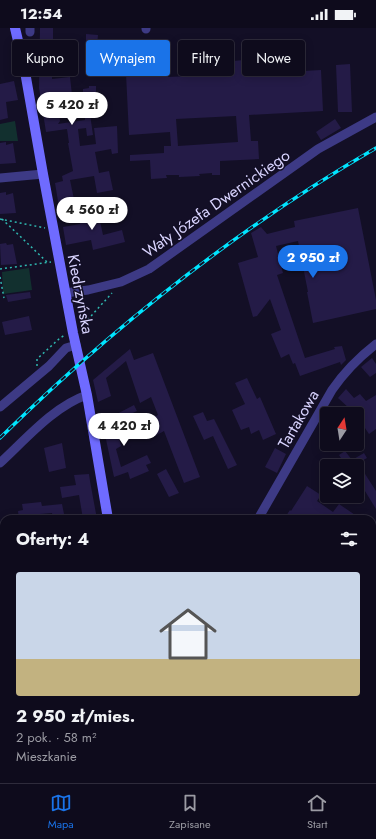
<!DOCTYPE html>
<html lang="pl">
<head>
<meta charset="utf-8">
<style>
  :root { --surface:#0e0b1c; --page:#1c1929; --text:#f1f3f6; --muted:#9b9ba3; --line:#2e2b3b; --accent:#1a73e8 }
  body { margin:0; font-family:Jost,sans-serif; background:var(--page); color:var(--text); height:100vh; display:flex; flex-direction:column; font-size:15px; white-space:nowrap }
  * { box-sizing:border-box; margin:0 }
  p { font-size:13px; color:var(--muted) }
  .icon { flex:none; width:22px; height:22px; fill:none; stroke:currentColor; stroke-width:2; stroke-linecap:round; stroke-linejoin:round }
  .map { position:relative; flex:1; overflow:hidden }
  .drawer { position:absolute; left:0px; top:487px; width:376px; height:268px; display:flex; flex-direction:column; background:var(--surface); border-radius:12px 12px 0 0; box-shadow:0 2px 10px #0003,0 0 0 1px var(--line) }
  .drawer>* { flex:none }
  .top-card { position:absolute; left:12px; top:12px; width:352px; height:36px; display:flex; gap:8px }
  .needle { width:26px; rotate:12deg }
  .fabs { position:absolute; left:320px; top:379px; display:grid; gap:8px }
  .fabs a { display:grid; place-items:center; width:44px; height:44px; border-radius:4px; background:var(--surface); box-shadow:0 2px 10px #0003,0 0 0 1px var(--line); font-size:20px }
  .price { position:absolute; translate:-50% -34px; padding:0 9px; border-radius:14px; background:#fff; color:#222; font-size:13px; line-height:26px; filter:drop-shadow(0 1px 2px #0008) }
  .price::after { content:''; position:absolute; left:50%; top:24px; width:12px; height:9px; margin-left:-6px; background:inherit; clip-path:polygon(0 0,100% 0,50% 100%) }
  .price.active { background:var(--accent); color:#fff }
  ul { padding:0; list-style:none }
  li { display:grid; align-content:center; gap:8px; height:212px; padding:0 16px }
  li+li { border-top:1px solid var(--line) }
  li span { display:grid; place-items:center; height:124px; border-radius:4px; color:#555 }
  li>.icon { margin-inline-start:auto }
  span .icon { width:72px; height:72px; fill:#fffc; stroke-width:1 }
  li b { font-size:17px }
  h2 { display:flex; justify-content:space-between; align-items:center; height:48px; padding:0 16px; font-size:17px }
  .chip { padding:0 14px; border-radius:4px; background:var(--surface); box-shadow:0 2px 10px #0003,0 0 0 1px var(--line); font-size:14px; line-height:36px }
  .chip.active { background:var(--accent); color:#fff }
  .status { display:flex; justify-content:space-between; align-items:center; height:28px; padding:0 20px; background:var(--surface); direction:ltr }
  .status svg { height:11px; fill:currentColor }
  .tabs { display:flex; justify-content:space-around; align-items:center; height:56px; border-top:1px solid var(--line); background:var(--surface); font-size:11px; color:var(--muted) }
  .tabs a { display:grid; justify-items:center; gap:2px }
  .tabs .active { color:var(--accent) }
  .map>svg:first-child { display:block }
</style>
</head>
<body>
<div class="status"><b>12:54</b><svg viewBox="0 0 49 12"><path d="M0 12V9h3v3zM5 12V6h3v6zM10 12V3h3v9zM15 12V0h3v12zM26 1h20v11H26zM47 4h2v5h-2z"/></svg></div>
<div class="map">
<svg width="376" height="755" viewBox="0 0 376 755">
  <rect width="100%" height="100%" fill="#130f26"/>
  <path fill="#12302f" d="M 15,93 L 18,113 L 0,113 L 0,96 Z
    M 29,240 L 32,262 L 3,266 L 2,244 Z"/>
  <path fill="#241b47" fill-rule="evenodd" d="M 40,0 L 53,0 L 53,17 L 69,15 L 69,22 L 61,23 L 61,25 L 53,26 L 53,29 L 44,30 L 46,40 L 48,41 L 52,44 L 52,51 L 70,49 L 73,76 L 68,82 L 59,84 L 60,93 L 58,96 L 85,92 L 85,87 L 90,86 L 93,107 L 87,108 L 86,100 L 78,101 L 80,118 L 96,116 L 94,100 L 117,98 L 118,125 L 112,126 L 111,121 L 95,124 L 99,145 L 109,143 L 113,162 L 97,165 L 94,148 L 70,152 L 75,176 L 63,180 L 62,179 L 59,179 L 55,155 L 63,153 L 62,148 L 73,143 L 68,115 L 69,115 L 67,101 L 46,104 L 39,60 Z
    M 86,6 L 98,7 L 97,18 L 86,18 Z
    M 166,23 L 168,49 L 234,46 L 233,33 L 244,32 L 247,32 L 248,46 L 321,42 L 323,83 L 249,87 L 251,113 L 258,113 L 259,131 L 220,133 L 220,147 L 212,147 L 212,145 L 199,146 L 200,148 L 179,149 L 179,147 L 166,147 L 167,150 L 151,151 L 150,132 L 130,133 L 130,127 L 164,125 L 164,118 L 171,118 L 170,104 L 129,107 L 125,25 ZM 236,88 L 238,114 L 178,118 L 176,91 Z
    M 87,32 L 97,32 L 97,44 L 87,44 Z
    M 350,36 L 352,84 L 338,84 L 336,37 Z
    M 14,53 L 18,72 L 6,74 L 8,90 L 0,92 L 0,56 Z
    M 89,58 L 96,58 L 96,67 L 83,68 L 83,61 L 89,60 Z
    M 335,91 L 341,100 L 321,112 L 316,104 Z
    M 6,114 L 6,117 L 13,115 L 16,135 L 0,136 L 0,115 Z
    M 6,164 L 6,167 L 13,165 L 16,185 L 0,186 L 0,165 Z
    M 95,170 L 103,207 L 122,202 L 125,214 L 93,222 L 91,212 L 66,217 L 63,199 L 80,196 L 78,187 L 91,185 L 88,171 Z
    M 358,180 L 376,272 L 376,281 L 313,295 L 307,264 L 308,264 L 298,213 L 276,218 L 283,245 L 277,247 L 305,330 L 335,321 L 334,319 L 342,318 L 346,332 L 341,337 L 340,334 L 300,348 L 295,335 L 293,336 L 289,326 L 281,330 L 271,306 L 281,302 L 270,271 L 257,288 L 253,289 L 238,235 L 258,229 L 251,205 L 261,199 L 267,206 L 295,199 L 294,193 Z
    M 6,215 L 7,217 L 13,216 L 17,236 L 1,237 L 0,216 Z
    M 30,264 L 31,270 L 8,274 L 6,267 Z
    M 29,288 L 32,302 L 5,307 L 2,294 Z
    M 130,321 L 134,332 L 153,325 L 200,449 L 184,455 L 164,403 L 155,408 L 148,392 L 158,387 L 151,369 L 140,375 L 126,333 L 106,350 L 111,368 L 98,374 L 93,352 Z
    M 372,330 L 376,336 L 376,345 L 370,349 L 361,339 Z
    M 247,350 L 257,371 L 260,369 L 276,406 L 263,412 L 259,402 L 251,406 L 249,399 L 241,402 L 232,382 L 245,376 L 235,355 Z
    M 346,361 L 354,370 L 360,366 L 366,373 L 376,367 L 376,401 L 369,406 L 357,388 L 357,385 L 351,378 L 349,380 L 338,370 Z
    M 134,377 L 137,383 L 126,388 L 131,400 L 118,406 L 121,418 L 116,421 L 121,439 L 147,427 L 151,435 L 146,437 L 149,443 L 130,451 L 128,444 L 114,449 L 104,402 L 116,399 L 111,389 Z
    M 203,384 L 207,393 L 214,391 L 237,437 L 228,441 L 213,408 L 204,412 L 193,388 Z
    M 62,415 L 66,440 L 49,444 L 44,420 Z
    M 275,420 L 286,426 L 277,445 L 265,439 Z
    M 345,423 L 352,432 L 364,425 L 367,430 L 358,435 L 376,463 L 376,481 L 357,450 L 357,438 L 342,438 L 345,436 L 339,427 Z
    M 166,441 L 179,465 L 169,469 L 157,446 Z
    M 89,446 L 90,453 L 97,491 L 83,491 L 79,467 L 62,470 L 60,459 L 76,457 L 74,447 Z
    M 307,458 L 321,467 L 317,473 L 333,484 L 339,476 L 361,491 L 284,491 L 290,482 L 291,483 Z
    M 41,474 L 42,478 L 62,476 L 65,491 L 53,491 L 52,485 L 28,487 L 28,490 L 19,491 L 18,483 L 23,482 L 22,476 Z"/>
  <g fill="none" stroke-linecap="round" stroke-linejoin="round">
    <path stroke="#2fb8b0" stroke-width="1.5" stroke-dasharray="2 3" stroke-linecap="butt" d="M 27,17 L 32,15 L 33,11
      M 0,191 L 45,200
      M 2,191 L 47,234
      M 0,241 L 51,234
      M 0,249 L 4,270
      M 81,299 L 112,265
      M 37,338 L 37,331 L 60,310 L 65,307
      M 372,704 L 376,699
      M 372,737 L 376,732
      M 334,755 L 337,751
      M 359,755 L 362,751"/>
    <path stroke="#3d3a85" stroke-width="4.5" d="M 108,751 L 108,755"/>
    <path stroke="#3d3a85" stroke-width="9" d="M 146,1 L 146,0
      M 30,4 L 30,0
      M 0,150 L 43,146
      M 65,265 L 88,262 L 121,254 L 149,241 L 318,121 L 376,89
      M 0,379 L 49,338 L 66,320 L 76,317
      M 0,435 C 25,412 54,378 87,367
      M 258,491 L 332,362 C 345,343 358,330 376,316"/>
    <path stroke="#6f6bff" stroke-width="10" d="M 15,0 L 24,38 L 43,146 L 73,305 L 87,367 L 108,491
      M 372,721 L 376,716
      M 156,751 L 157,755
      M 346,755 L 349,751"/>
    <defs>
      <path id="rail" d="M 0,410 C 113,299 238,200 376,120"/>
    </defs>
    <use href="#rail" stroke="#00e5ff" stroke-width="3.5"/>
    <use href="#rail" stroke="#130f26" stroke-width="2" stroke-dasharray="6" stroke-linecap="butt"/>
  </g>
  <g text-anchor="middle" stroke-width="3" stroke-linejoin="round" paint-order="stroke">
    <g font-size="16" fill="#d9d4ff" stroke="#130f26">
      <text transform="translate(216 175) rotate(-35)" y="6">Wały Józefa Dwernickiego</text>
      <text transform="translate(81 266) rotate(79)" y="6">Kiedrzyńska</text>
      <text transform="translate(298 391) rotate(-60)" y="6">Tartakowa</text>
    </g>
  </g>
</svg>
<div class="fabs">
<a><svg class="needle" viewBox="-14 -14 28 28"><path d="M0-13l5 13h-10z" fill="#e53935"/><path d="M0 13l5-13h-10z" fill="#9b9ba3"/></svg></a>
<a><svg class="icon" aria-label="layers" viewBox="0 0 24 24"><path d="M12 4l9 5-9 5-9-5zM3 14l9 5 9-5"/></svg></a>
</div>
<b class="price" style="left:72px;top:98px">5 420 zł</b>
<b class="price" style="left:92px;top:203px">4 560 zł</b>
<b class="price active" style="left:313px;top:251px">2 950 zł</b>
<b class="price" style="left:124px;top:419px">4 420 zł</b>
<div class="top-card">
<a class="chip">Kupno</a>
<a class="chip active">Wynajem</a>
<a class="chip">Filtry</a>
<a class="chip">Nowe</a>
</div>
<section class="drawer">
<h2>Oferty: 4<svg class="icon" aria-label="filters" viewBox="0 0 24 24"><path d="M4 7h16M4 17h16"/><circle cx="9" cy="7" r="2"/><circle cx="15" cy="17" r="2"/></svg></h2>
<ul>
<li><span style="background:linear-gradient(#c9d6e8 70%,#c2b280 0)"><svg class="icon" aria-label="home" viewBox="0 0 24 24"><path d="M3 11l9-7 9 7M6 9v11h12V9"/></svg></span><div><b>2 950 zł/mies.</b><p>2 pok. · 58 m²</p><p>Mieszkanie</p></div></li>
</ul>
</section>
</div>
<nav class="tabs">
<a class="active"><svg class="icon" aria-label="map" viewBox="0 0 24 24"><path d="M3 6l6-2 6 2 6-2v14l-6 2-6-2-6 2zM9 4v14M15 6v14"/></svg>Mapa</a>
<a><svg class="icon" aria-label="saved" viewBox="0 0 24 24"><path d="M7 4h10v16l-5-4-5 4z"/></svg>Zapisane</a>
<a><svg class="icon" aria-label="home" viewBox="0 0 24 24"><path d="M3 11l9-7 9 7M6 9v11h12V9"/></svg>Start</a>
</nav>
</body>
</html>
